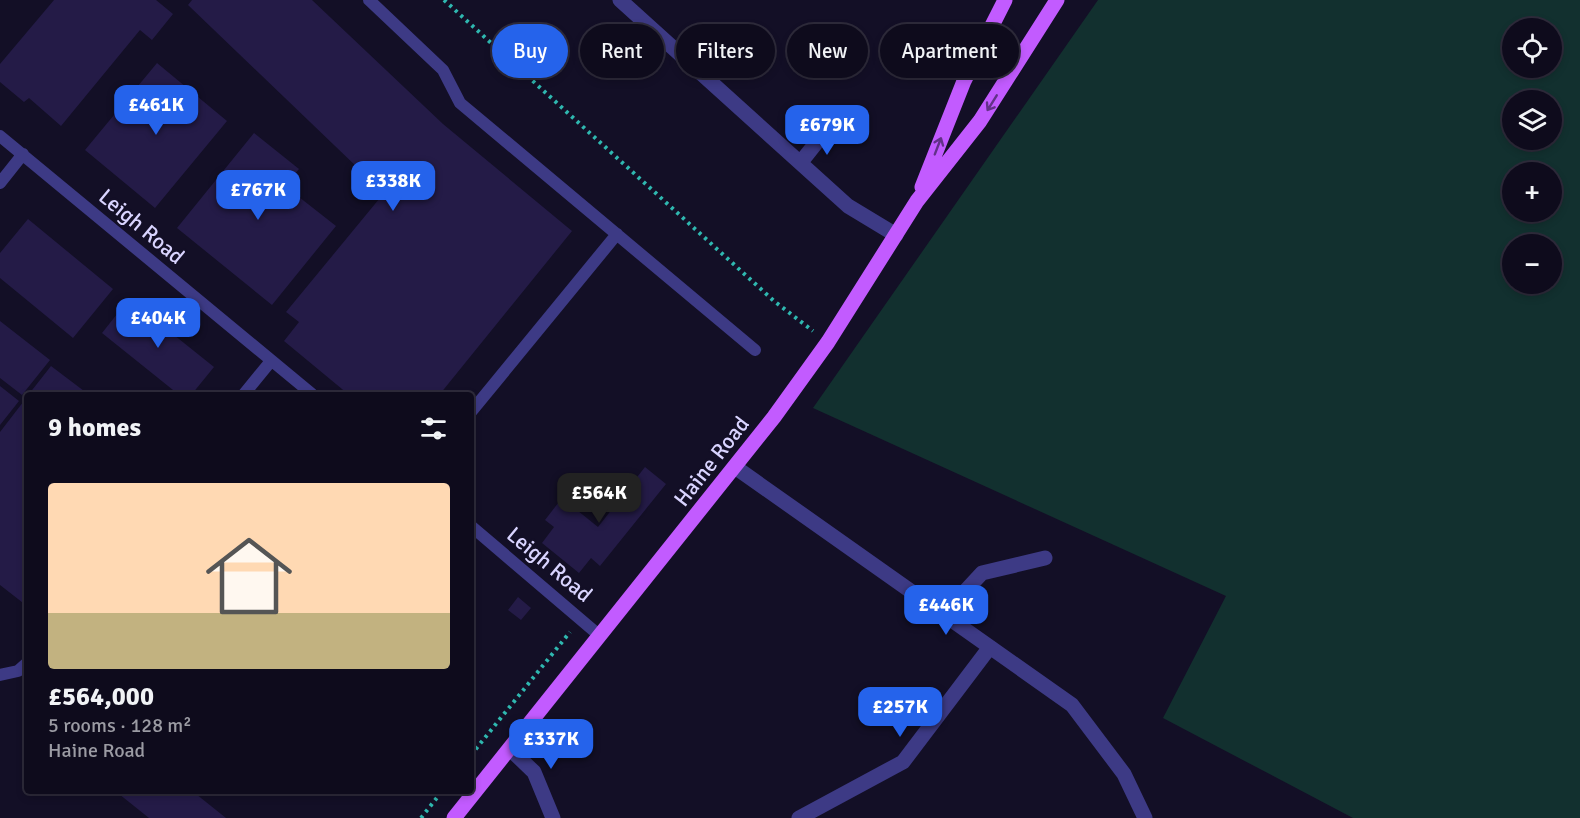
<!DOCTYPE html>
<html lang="en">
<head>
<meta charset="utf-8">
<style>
  :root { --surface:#0e0b1c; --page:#171425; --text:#f1f3f6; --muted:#9b9ba3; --line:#2e2b3b; --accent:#2563eb }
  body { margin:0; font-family:Signika,sans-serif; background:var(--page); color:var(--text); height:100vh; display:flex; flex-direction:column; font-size:22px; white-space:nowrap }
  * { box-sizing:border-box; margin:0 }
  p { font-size:20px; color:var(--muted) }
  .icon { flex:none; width:33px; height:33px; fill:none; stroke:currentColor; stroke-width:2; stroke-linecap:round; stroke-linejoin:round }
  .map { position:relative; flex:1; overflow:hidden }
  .details { position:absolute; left:24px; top:392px; width:450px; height:402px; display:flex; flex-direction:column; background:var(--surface); border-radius:6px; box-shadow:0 3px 9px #0003,0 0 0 2px var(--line) }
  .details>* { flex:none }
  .banner { position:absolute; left:492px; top:24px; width:570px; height:54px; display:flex; gap:12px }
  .controls { position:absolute; left:1502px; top:18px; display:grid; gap:12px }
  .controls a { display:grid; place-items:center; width:60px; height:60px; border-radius:50%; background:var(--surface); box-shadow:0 3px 9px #0003,0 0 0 2px var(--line); font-size:30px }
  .price { position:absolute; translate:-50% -51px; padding:0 14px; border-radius:12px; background:var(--accent); color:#fff; font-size:20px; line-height:39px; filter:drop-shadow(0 2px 3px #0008) }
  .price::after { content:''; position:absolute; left:50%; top:36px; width:18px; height:14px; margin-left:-9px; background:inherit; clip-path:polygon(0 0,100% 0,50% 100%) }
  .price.selected { background:#222; color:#fff }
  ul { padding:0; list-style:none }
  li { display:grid; align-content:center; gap:12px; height:318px; padding:0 24px }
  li+li { border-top:2px solid var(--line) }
  li span { display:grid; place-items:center; height:186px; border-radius:6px; color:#555 }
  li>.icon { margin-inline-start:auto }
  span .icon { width:108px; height:108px; fill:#fffc; stroke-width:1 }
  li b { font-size:26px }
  h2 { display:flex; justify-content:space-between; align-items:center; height:72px; padding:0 24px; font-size:26px }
  .chip { padding:0 21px; border-radius:27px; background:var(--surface); box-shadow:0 3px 9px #0003,0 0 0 2px var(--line); font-size:21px; line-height:54px }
  .chip.selected { background:var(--accent); color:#fff }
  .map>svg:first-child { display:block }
</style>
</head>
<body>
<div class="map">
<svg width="1580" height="818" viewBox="0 0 1580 818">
  <rect width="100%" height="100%" fill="#130f26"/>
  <path fill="#12302f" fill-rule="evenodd" d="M 1098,0 L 1580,0 L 1580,818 L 1353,818 L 1163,718 L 1226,596 L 813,408 ZM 1512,28 L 1551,28 L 1551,68 L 1512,68 ZM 1512,100 L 1551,100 L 1551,140 L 1512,140 ZM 1512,172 L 1551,172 L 1551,212 L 1512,212 ZM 1512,244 L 1551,244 L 1551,284 L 1512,284 Z"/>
  <path fill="#241b47" d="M 54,0 L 156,0 L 173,14 L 152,40 L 140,30 L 61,126 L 29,98 L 24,102 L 0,82 L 0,64 Z
    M 192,0 L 312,0 L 443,124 L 572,231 L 440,394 L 348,394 L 284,341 L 299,322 L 286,312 L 384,193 L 188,5 Z
    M 157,63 L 227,121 L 155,208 L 85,150 Z
    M 254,133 L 299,169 L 285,186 L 336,226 L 272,305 L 177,228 Z
    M 28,219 L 113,289 L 73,338 L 0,278 L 0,253 Z
    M 129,299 L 214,367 L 192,394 L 178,394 L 102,333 Z
    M 0,321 L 50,360 L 22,395 L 0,378 Z
    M 51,366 L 88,394 L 29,394 Z
    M 0,386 L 19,401 L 0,425 Z
    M 27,397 L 27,606 L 0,585 L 0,432 Z
    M 645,467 L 666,484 L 600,566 L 591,558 L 579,573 L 542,543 L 554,527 L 545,520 L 562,498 L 598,527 Z
    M 518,597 L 531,608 L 521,620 L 508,610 Z
    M 114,790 L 191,790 L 226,818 L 149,818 Z"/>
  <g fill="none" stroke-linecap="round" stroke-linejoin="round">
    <path stroke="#2fb8b0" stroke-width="4" stroke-dasharray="3 4.5" stroke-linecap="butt" d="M 444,0 L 774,301 L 813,331
      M 471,755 L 570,632
      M 421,818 L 443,790"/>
    <path stroke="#3d3a85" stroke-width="12" d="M 369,0 L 443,70 L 460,103 L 755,350
      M 0,136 L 312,394
      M 0,183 L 23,154
      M 244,394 L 271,361
      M 471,412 L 617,234
      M 471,526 L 600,636
      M 0,675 L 18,671 L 27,663"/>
    <path stroke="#3d3a85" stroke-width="15" d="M 620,0 L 848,206 L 896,235
      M 801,162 L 828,128
      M 735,467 L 1072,705 L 1124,774 L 1145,818
      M 944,614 L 982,573 L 1045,558
      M 510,749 L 534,772 L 553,818
      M 799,818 L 903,762 L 990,647"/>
    <path stroke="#c25bff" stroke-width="15" d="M 922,187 L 964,81 L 1005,0
      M 454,818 L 774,417 L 828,342 L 917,201 L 980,121 L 1057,0"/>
  </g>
  <defs><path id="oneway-shaft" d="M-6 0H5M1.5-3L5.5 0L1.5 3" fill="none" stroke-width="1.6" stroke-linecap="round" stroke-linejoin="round" transform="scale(1.5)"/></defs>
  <g stroke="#623188">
    <use href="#oneway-shaft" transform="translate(992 103) rotate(122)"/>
    <use href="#oneway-shaft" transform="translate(938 146) rotate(-69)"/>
  </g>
  <g text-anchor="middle" stroke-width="4.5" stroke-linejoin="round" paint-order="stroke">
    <g font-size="22" fill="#d9d4ff" stroke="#130f26">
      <text transform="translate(142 226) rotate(40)" y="8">Leigh Road</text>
      <text transform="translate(711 461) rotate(-52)" y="8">Haine Road</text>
      <text transform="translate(550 564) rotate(40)" y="8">Leigh Road</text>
    </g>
  </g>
</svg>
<div class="controls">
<a><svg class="icon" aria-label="locate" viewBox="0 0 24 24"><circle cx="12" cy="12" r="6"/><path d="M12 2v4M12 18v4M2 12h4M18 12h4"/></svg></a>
<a><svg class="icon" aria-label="layers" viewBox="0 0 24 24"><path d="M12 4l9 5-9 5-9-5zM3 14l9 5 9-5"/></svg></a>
<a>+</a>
<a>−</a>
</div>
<b class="price" style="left:156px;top:136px">£461K</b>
<b class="price" style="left:827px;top:156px">£679K</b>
<b class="price" style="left:393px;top:212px">£338K</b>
<b class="price" style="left:258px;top:221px">£767K</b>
<b class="price" style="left:158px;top:349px">£404K</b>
<b class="price selected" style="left:599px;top:524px">£564K</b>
<b class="price" style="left:946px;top:636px">£446K</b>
<b class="price" style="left:900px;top:738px">£257K</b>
<b class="price" style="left:551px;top:770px">£337K</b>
<div class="banner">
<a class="chip selected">Buy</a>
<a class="chip">Rent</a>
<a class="chip">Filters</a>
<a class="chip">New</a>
<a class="chip">Apartment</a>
</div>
<section class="details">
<h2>9 homes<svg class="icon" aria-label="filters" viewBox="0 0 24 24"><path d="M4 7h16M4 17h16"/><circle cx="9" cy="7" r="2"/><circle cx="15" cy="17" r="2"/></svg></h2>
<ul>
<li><span style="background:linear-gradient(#ffd9b3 70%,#c2b280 0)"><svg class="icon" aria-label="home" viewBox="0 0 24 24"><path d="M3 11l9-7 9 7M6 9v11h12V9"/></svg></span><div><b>£564,000</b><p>5 rooms · 128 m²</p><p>Haine Road</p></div></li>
</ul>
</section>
</div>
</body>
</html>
